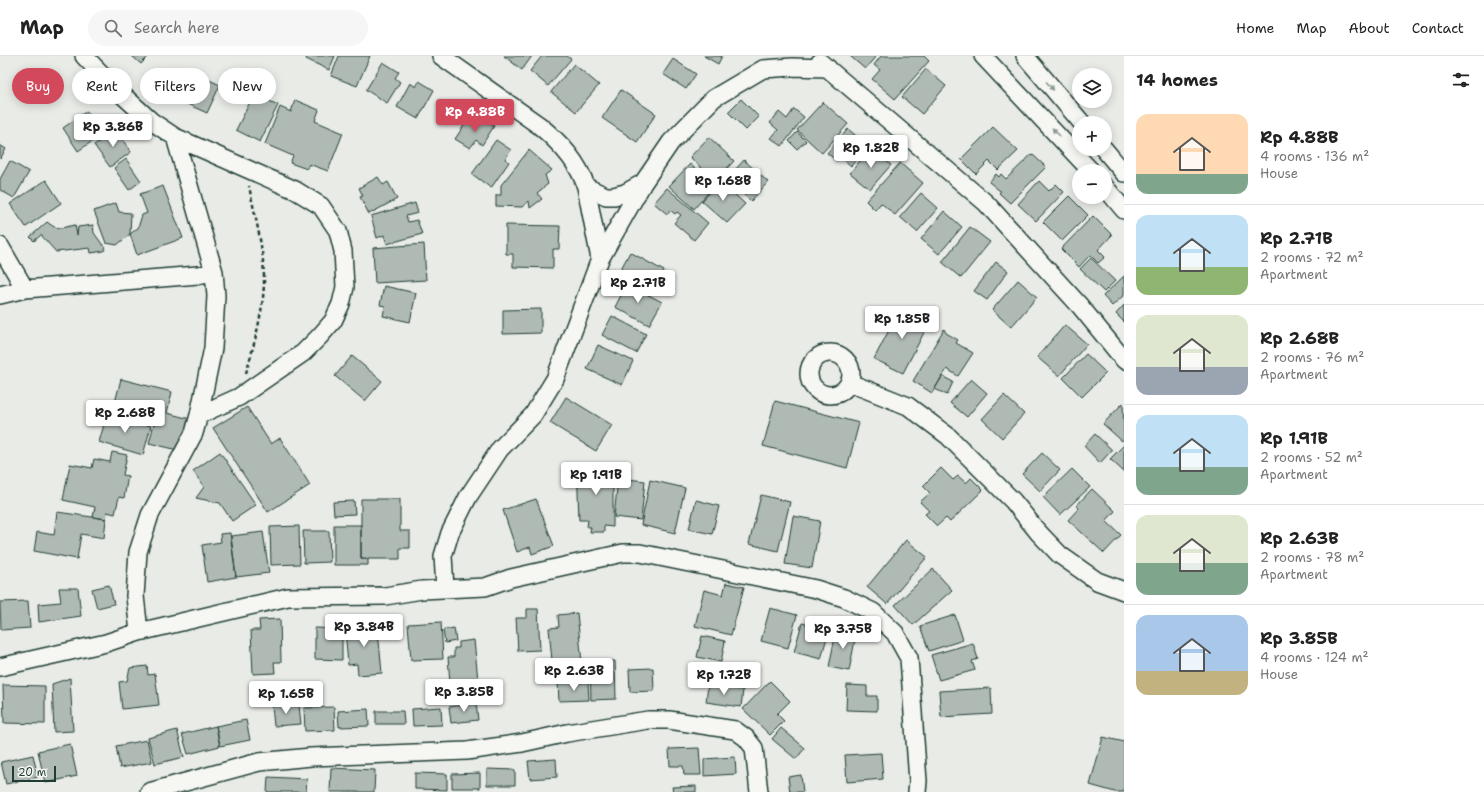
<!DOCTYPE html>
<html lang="en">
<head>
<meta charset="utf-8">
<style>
  :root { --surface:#fff; --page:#f6f6f6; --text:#222; --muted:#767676; --line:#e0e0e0; --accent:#d1495b }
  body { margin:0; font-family:"Shantell Sans",sans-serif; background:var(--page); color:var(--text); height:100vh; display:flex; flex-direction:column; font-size:15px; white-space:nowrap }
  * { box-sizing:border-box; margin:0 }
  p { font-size:13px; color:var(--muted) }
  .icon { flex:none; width:22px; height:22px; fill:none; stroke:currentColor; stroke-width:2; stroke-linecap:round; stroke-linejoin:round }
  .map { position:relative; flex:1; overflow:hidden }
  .sheet { display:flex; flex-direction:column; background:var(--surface); width:360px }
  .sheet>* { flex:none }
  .guide { position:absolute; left:12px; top:12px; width:380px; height:36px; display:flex; gap:8px }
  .fabs { position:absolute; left:1072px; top:12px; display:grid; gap:8px }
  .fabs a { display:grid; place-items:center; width:40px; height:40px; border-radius:50%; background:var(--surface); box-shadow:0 2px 10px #0003; font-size:20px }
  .scale { position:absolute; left:12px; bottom:10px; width:44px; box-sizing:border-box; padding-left:4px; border:2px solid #1f3d34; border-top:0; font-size:11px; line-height:14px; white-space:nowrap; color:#1f3d34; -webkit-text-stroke:3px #f6f6f2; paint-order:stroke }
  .price { position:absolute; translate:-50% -34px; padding:0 9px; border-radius:4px; background:#fff; color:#222; font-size:13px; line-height:26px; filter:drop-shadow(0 1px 2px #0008) }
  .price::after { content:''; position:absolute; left:50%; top:24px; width:12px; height:9px; margin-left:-6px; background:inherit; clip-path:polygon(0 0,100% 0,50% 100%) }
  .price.active { background:var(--accent); color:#fff }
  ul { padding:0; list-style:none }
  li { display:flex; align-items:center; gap:12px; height:100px; padding:0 12px }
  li+li { border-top:1px solid var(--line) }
  li span { display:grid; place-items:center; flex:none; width:112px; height:80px; border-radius:12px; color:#555 }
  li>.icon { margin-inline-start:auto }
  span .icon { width:48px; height:48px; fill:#fffc; stroke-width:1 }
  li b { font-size:17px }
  h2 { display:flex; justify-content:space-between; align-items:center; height:48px; padding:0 12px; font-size:17px }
  .pill { padding:0 14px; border-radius:18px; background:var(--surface); box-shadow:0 2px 10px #0003; font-size:14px; line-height:36px }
  .pill.active { background:var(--accent); color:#fff }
  header { display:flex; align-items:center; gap:24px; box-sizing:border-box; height:56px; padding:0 20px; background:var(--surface); border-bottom:1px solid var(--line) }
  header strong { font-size:19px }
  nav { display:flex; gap:22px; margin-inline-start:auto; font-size:14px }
  .search { width:280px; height:36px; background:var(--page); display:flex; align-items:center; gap:10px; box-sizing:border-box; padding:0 14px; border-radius:22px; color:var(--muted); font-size:15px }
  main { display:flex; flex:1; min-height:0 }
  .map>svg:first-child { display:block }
</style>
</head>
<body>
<header>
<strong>Map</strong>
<div class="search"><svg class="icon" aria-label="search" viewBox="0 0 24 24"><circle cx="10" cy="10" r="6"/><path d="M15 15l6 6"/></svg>Search here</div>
<nav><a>Home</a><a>Map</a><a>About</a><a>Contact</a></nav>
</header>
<main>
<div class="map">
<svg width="1124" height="736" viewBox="0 0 1124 736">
  <rect width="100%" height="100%" fill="#e9ebe7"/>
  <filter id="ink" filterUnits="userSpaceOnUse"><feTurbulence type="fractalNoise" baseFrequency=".025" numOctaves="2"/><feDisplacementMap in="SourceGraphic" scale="8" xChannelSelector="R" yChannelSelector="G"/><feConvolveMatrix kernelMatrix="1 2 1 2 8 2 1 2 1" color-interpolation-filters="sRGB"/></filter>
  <g filter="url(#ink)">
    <path fill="#b0bab5" stroke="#1f3d34" d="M 132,0 L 149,0 L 141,8 Z
      M 307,0 L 335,0 L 329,14 L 306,3 Z
      M 339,0 L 370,0 L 357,30 L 331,20 Z
      M 504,0 L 532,0 L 522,14 Z
      M 542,0 L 567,0 L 571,3 L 548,30 L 530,15 Z
      M 704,0 L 722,0 L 718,8 Z
      M 850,0 L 876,0 L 865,13 Z
      M 881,0 L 924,0 L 929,5 L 895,43 L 872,23 L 880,14 L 874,9 Z
      M 673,3 L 696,18 L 686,33 L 663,18 Z
      M 383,6 L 399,16 L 395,22 L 400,26 L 387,47 L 366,34 Z
      M 574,8 L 599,29 L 576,56 L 551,36 Z
      M 926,13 L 946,30 L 922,58 L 902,41 Z
      M 192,16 L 220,29 L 207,57 L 185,47 L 188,43 L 182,38 Z
      M 419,25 L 434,34 L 418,63 L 397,51 L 410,27 L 416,31 Z
      M 621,34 L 656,58 L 637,86 L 602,62 Z
      M 254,38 L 278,49 L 260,86 L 236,74 Z
      M 741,43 L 759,61 L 746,74 L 728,56 Z
      M 295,44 L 319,54 L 315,65 L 343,77 L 328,115 L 309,108 L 307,113 L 290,107 L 293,100 L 265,88 L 280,51 L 291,56 Z
      M 823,46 L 848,68 L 822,97 L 797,74 Z
      M 794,53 L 804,61 L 782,90 L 771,82 L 778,74 L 770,67 L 779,56 L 787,63 Z
      M 87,55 L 103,78 L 78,95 L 63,72 Z
      M 483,62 L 494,70 L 482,89 L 476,84 L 470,92 L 455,83 L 467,65 L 477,71 Z
      M 993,71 L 1018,95 L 998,114 L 989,105 L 976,118 L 961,103 Z
      M 848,73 L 868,90 L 851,110 L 841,101 L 837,105 L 827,97 Z
      M 116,74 L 131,96 L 110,111 L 94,89 Z
      M 797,76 L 806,85 L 797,93 L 789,85 Z
      M 709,81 L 734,105 L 715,125 L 690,101 Z
      M 496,84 L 511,94 L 505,103 L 509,106 L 491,132 L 472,118 Z
      M 0,89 L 6,93 L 0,103 Z
      M 871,92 L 891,109 L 870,133 L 850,117 Z
      M 529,94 L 552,114 L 545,119 L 548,128 L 537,137 L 542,143 L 530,152 L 529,145 L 522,151 L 496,150 L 496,139 L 501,139 L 501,129 Z
      M 1032,98 L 1046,111 L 1010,147 L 999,137 L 1001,135 L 1000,135 L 989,126 L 996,118 L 999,121 L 1001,118 L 1006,123 Z
      M 126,103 L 141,125 L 129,134 L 114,112 Z
      M 744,104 L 768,126 L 751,145 L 727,123 Z
      M 10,105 L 29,116 L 14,142 L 0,134 L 0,123 Z
      M 900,107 L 923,127 L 895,159 L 881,147 L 875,154 L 866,145 Z
      M 690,108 L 714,130 L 694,153 L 669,130 Z
      M 378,121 L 383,129 L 388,126 L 397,143 L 369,158 L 360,141 L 363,140 L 359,132 Z
      M 46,124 L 61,147 L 26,171 L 10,148 Z
      M 720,125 L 745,148 L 727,167 L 702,145 Z
      M 1039,125 L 1049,135 L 1056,128 L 1064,136 L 1036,165 L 1018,148 Z
      M 163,130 L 183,182 L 137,199 L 130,178 L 138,172 L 142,159 L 147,157 L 140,138 Z
      M 667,132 L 708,167 L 694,184 L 674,167 L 681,159 L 677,156 L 675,158 L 670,154 L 667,158 L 654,147 Z
      M 921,137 L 938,152 L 917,176 L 900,161 Z
      M 1069,140 L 1088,159 L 1062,185 L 1043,166 Z
      M 116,147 L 119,156 L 131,157 L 130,178 L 117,189 L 106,187 L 94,155 Z
      M 415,147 L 418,157 L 406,160 L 408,166 L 417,164 L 422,178 L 387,188 L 384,179 L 377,182 L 371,160 Z
      M 944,155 L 962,171 L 939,198 L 921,183 Z
      M 1093,160 L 1112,179 L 1098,194 L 1105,201 L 1098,207 L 1090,199 L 1079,211 L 1061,193 Z
      M 47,166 L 54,171 L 61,172 L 75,169 L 77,179 L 78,171 L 93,169 L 94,177 L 105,192 L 104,195 L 91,197 L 90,192 L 56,196 L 41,179 L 34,185 L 30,181 Z
      M 506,169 L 560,170 L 559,193 L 553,193 L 553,212 L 513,211 L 513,198 L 506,198 Z
      M 970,171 L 990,186 L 961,222 L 942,206 Z
      M 424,188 L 426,224 L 375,227 L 373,192 Z
      M 630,196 L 664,215 L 651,238 L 617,220 Z
      M 1091,202 L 1115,225 L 1104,236 L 1080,213 Z
      M 996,206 L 1008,215 L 987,244 L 974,235 Z
      M 1124,220 L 1124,239 L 1112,250 L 1103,240 Z
      M 1018,224 L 1037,241 L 1011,271 L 992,254 Z
      M 627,228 L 662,246 L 649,269 L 615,251 Z
      M 384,230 L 416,237 L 410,266 L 383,260 L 385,250 L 380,249 Z
      M 1124,249 L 1124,266 L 1116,258 Z
      M 901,251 L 930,265 L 903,317 L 874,303 Z
      M 541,253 L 541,277 L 503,278 L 503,254 Z
      M 612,260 L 646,278 L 636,297 L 602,279 Z
      M 1065,269 L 1087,288 L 1059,320 L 1037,301 Z
      M 944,273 L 946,277 L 958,284 L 956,287 L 973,297 L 958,320 L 947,313 L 932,337 L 913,325 Z
      M 598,289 L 633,305 L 622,329 L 587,313 Z
      M 1086,298 L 1106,317 L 1082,341 L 1063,322 Z
      M 352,300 L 382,325 L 365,345 L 335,320 Z
      M 942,320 L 953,326 L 947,339 L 935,333 Z
      M 121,323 L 172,336 L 167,357 L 190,363 L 182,395 L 149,387 L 154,368 L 112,358 Z
      M 971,323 L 987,337 L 967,361 L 950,347 Z
      M 1004,339 L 1024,358 L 1002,382 L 982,363 Z
      M 566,341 L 612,369 L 596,395 L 550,367 Z
      M 775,345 L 859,367 L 847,412 L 763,390 Z
      M 1123,347 L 1124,383 L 1122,385 L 1103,368 Z
      M 247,351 L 271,388 L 280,382 L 310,429 L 268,456 L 213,372 Z
      M 107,358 L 151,370 L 143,399 L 99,386 Z
      M 1095,378 L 1112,394 L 1100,407 L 1084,390 Z
      M 1124,389 L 1124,416 L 1110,403 Z
      M 112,396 L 127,399 L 123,419 L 128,420 L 124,442 L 119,441 L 115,458 L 107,456 L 106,463 L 93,461 L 95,451 L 63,444 L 70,408 L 92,412 L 94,403 L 110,406 Z
      M 220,396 L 256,449 L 232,465 L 220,447 L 196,442 L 204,431 L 193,415 Z
      M 1042,397 L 1060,414 L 1040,435 L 1022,418 Z
      M 613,408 L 613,471 L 604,470 L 604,476 L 590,476 L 591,471 L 587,471 L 588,464 L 579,464 L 577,409 Z
      M 941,412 L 953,424 L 958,420 L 966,427 L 971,422 L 983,434 L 950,466 L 946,462 L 937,470 L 925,458 L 929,455 L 920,446 L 930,437 L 923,430 Z
      M 1072,413 L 1090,431 L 1060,459 L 1043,441 Z
      M 618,422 L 645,425 L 641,464 L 614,461 Z
      M 650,424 L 685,432 L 675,477 L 641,469 Z
      M 1092,433 L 1115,455 L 1106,465 L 1121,479 L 1104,497 L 1068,464 L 1079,452 L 1076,450 Z
      M 761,439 L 790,446 L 778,495 L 749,488 Z
      M 361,443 L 400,443 L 400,475 L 410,475 L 410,492 L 400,492 L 400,503 L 361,503 Z
      M 536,443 L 554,490 L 532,498 L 530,491 L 517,496 L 503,454 Z
      M 696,444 L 719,450 L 712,478 L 689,473 Z
      M 354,445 L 355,458 L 334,459 L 333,446 Z
      M 57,456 L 106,463 L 104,482 L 81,478 L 77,503 L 34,495 L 37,476 L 54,479 Z
      M 793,460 L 820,465 L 812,512 L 785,508 Z
      M 334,469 L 361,469 L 361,503 L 368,503 L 368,509 L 334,509 Z
      M 299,470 L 300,508 L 271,509 L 270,471 Z
      M 303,475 L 329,475 L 330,506 L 304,507 Z
      M 263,476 L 269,517 L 236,521 L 231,480 Z
      M 230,477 L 236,521 L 207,526 L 202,489 L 221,486 L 220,478 Z
      M 906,484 L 927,501 L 887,548 L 867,531 Z
      M 933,513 L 952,534 L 913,569 L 895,549 Z
      M 726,527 L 744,531 L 731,579 L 695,570 L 704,534 L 723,539 Z
      M 109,529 L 114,548 L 97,552 L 92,533 Z
      M 59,532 L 78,532 L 81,560 L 39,566 L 38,548 L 61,546 Z
      M 28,545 L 30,572 L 1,574 L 0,546 Z
      M 770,552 L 797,559 L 788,592 L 761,585 Z
      M 527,553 L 538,553 L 540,594 L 518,595 L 516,562 L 527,562 Z
      M 577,557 L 583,617 L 560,619 L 558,604 L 552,605 L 549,572 L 559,571 L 558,559 Z
      M 955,559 L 963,584 L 929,595 L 920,570 Z
      M 280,563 L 281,606 L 274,606 L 275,617 L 253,618 L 251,574 L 260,574 L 259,564 Z
      M 377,564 L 382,617 L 358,619 L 357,608 L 348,609 L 345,573 L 360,572 L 359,566 Z
      M 441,566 L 443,603 L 411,604 L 408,568 Z
      M 802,567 L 829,574 L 821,603 L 794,596 Z
      M 842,571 L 855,573 L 853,584 L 855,584 L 849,615 L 829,611 L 835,581 L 840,582 Z
      M 315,572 L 342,573 L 342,604 L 315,603 Z
      M 454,572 L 456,585 L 445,587 L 443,574 Z
      M 702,580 L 725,585 L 721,606 L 697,601 Z
      M 474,584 L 478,624 L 450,627 L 448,601 L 454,601 L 454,592 L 459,592 L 459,586 Z
      M 973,587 L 978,603 L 972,605 L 975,614 L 939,624 L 931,599 Z
      M 590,605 L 615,605 L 616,643 L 591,644 Z
      M 147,610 L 148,619 L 155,618 L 159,649 L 122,653 L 119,626 L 127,625 L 130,612 Z
      M 653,612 L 654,635 L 630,636 L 629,613 Z
      M 70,622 L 73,675 L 54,676 L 52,628 Z
      M 770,625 L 790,645 L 777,658 L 784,665 L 770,679 L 743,653 Z
      M 588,626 L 589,644 L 559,645 L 558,627 Z
      M 3,629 L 45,630 L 45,668 L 4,667 Z
      M 708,629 L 743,634 L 741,651 L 706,646 Z
      M 847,629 L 867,630 L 867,640 L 877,640 L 877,655 L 846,654 Z
      M 991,632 L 992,658 L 941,661 L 939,635 Z
      M 476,647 L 478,664 L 451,667 L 449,651 Z
      M 299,649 L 301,668 L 274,670 L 272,650 Z
      M 334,651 L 335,674 L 305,675 L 304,652 Z
      M 441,651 L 442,669 L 413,670 L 412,653 Z
      M 368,653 L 369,670 L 339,671 L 338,655 Z
      M 376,655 L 403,655 L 404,668 L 376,668 Z
      M 246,664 L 250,684 L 220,690 L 216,670 Z
      M 216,670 L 220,690 L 188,698 L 182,678 Z
      M 781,672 L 805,692 L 796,703 L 772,683 Z
      M 177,674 L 184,701 L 155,708 L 148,682 Z
      M 1103,681 L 1124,686 L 1124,736 L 1115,736 L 1090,729 Z
      M 147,684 L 152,706 L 120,712 L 116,690 Z
      M 70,688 L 77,720 L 45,727 L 38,695 Z
      M 699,692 L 701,719 L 684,719 L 683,710 L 670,710 L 669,693 Z
      M 881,697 L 883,723 L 847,726 L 845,699 Z
      M 33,699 L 38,721 L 6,728 L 1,706 Z
      M 735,701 L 736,718 L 704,720 L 704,703 Z
      M 556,703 L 557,721 L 530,723 L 528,705 Z
      M 331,712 L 375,714 L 374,736 L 330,736 Z
      M 487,713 L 515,714 L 515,729 L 487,729 Z
      M 415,717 L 447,718 L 447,734 L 415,733 Z
      M 480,717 L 480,732 L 452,732 L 452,718 Z
      M 801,719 L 803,736 L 790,736 L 788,721 Z
      M 268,721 L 307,723 L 306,736 L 267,736 Z
      M 696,730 L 696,736 L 673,736 L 672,731 Z"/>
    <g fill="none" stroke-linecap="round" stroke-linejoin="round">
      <defs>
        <path id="street" d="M 84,0 L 116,33 L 151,65 L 175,81 L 295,134 L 321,150 L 338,175 L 343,195 L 345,231 L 341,248 L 333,265 L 320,280 L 303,297 L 239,341 L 199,359 L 194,377 L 150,459 L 138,496 L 135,540 L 139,576
          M 441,0 L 540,70 C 559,86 579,106 586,131 L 606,140 L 614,140 L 625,137 L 643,127 L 671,86 L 714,42 L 763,13 L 792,11 L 828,12
          M 983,0 L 1091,115
          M 1025,0 L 1082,67
          M 820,6 L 986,147 L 1080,250 L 1124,304
          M 175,81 L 214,216
          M 1104,93 L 1124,117
          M 1105,131 L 1124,154
          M 0,190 L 25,233
          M 600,203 L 643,127
          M 0,239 L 25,233 L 198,219 L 214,216 L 216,240 L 213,292 L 199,359
          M809 318a21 21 0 1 1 42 0a21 21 0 1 1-42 0Z
          M 850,327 L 908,350 L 948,380 L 1013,445 L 1038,476 L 1060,499 L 1097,525 L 1124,535
          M 445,532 L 443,500 L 450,477 L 468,441 L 500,393 L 533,359 L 555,323 L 600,203 L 586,131
          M 0,611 L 106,587 L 139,576 L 288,541 L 385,540 L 422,534 L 485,531 L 511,522 L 623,497 L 640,497 L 816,533 L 844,542 L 873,556 L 895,577 L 909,602 L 918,725 L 917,736
          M 149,736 L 259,706 L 311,701 L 467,695 L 522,687 L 567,677 L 648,664 L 669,664 L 735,674 L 746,682 L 754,692 L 759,736"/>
      </defs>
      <use href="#street" stroke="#1f3d34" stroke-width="20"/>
      <path stroke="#1f3d34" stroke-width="2.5" stroke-dasharray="4 3" stroke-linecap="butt" d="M 246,317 C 254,289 264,253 264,224 C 264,192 255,161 249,130"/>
      <use href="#street" stroke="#f6f6f2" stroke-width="17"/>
    </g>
    <defs><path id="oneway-solid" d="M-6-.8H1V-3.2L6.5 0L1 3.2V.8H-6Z"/></defs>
    <g fill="#8a9a93">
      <use href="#oneway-solid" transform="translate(1050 30) rotate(49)"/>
      <use href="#oneway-solid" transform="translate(1056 76) rotate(-134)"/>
    </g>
  </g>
</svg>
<div class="fabs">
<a><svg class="icon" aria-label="layers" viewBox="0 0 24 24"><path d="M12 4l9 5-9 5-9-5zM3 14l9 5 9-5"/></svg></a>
<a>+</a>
<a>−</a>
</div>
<div class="scale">20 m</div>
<b class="price active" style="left:475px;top:77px">Rp 4.88B</b>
<b class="price" style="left:113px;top:92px">Rp 3.86B</b>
<b class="price" style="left:871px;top:113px">Rp 1.82B</b>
<b class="price" style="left:723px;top:146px">Rp 1.68B</b>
<b class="price" style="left:638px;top:248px">Rp 2.71B</b>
<b class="price" style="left:902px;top:284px">Rp 1.85B</b>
<b class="price" style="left:125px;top:378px">Rp 2.68B</b>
<b class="price" style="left:596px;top:440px">Rp 1.91B</b>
<b class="price" style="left:364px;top:592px">Rp 3.84B</b>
<b class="price" style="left:843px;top:594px">Rp 3.75B</b>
<b class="price" style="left:574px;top:636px">Rp 2.63B</b>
<b class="price" style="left:724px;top:640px">Rp 1.72B</b>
<b class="price" style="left:464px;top:657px">Rp 3.85B</b>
<b class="price" style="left:286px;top:659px">Rp 1.65B</b>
<div class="guide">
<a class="pill active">Buy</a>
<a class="pill">Rent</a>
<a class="pill">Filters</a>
<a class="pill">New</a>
</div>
</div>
<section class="sheet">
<h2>14 homes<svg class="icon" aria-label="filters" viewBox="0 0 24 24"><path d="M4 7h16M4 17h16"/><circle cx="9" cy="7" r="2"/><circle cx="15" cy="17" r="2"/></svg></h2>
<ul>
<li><span style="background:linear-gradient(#ffd9b3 75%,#7fa58c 0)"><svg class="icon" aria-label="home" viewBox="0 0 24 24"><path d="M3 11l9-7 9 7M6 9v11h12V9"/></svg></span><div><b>Rp 4.88B</b><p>4 rooms · 136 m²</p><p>House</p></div></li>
<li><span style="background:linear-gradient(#bfe0f5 65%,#8fb573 0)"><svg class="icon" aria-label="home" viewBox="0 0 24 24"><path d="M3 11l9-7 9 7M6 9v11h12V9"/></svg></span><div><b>Rp 2.71B</b><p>2 rooms · 72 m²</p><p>Apartment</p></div></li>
<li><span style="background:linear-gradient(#dfe7d0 65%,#9aa5b1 0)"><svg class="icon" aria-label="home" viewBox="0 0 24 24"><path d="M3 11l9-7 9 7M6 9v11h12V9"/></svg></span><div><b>Rp 2.68B</b><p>2 rooms · 76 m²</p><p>Apartment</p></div></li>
<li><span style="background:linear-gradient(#bfe0f5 65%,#7fa58c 0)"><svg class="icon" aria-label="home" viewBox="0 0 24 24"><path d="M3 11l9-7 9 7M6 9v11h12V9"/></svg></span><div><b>Rp 1.91B</b><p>2 rooms · 52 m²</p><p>Apartment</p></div></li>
<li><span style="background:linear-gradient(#dfe7d0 60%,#7fa58c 0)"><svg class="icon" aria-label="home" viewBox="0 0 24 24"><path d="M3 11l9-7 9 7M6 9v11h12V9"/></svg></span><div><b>Rp 2.63B</b><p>2 rooms · 78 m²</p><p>Apartment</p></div></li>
<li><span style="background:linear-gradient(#a9c7e8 70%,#c2b280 0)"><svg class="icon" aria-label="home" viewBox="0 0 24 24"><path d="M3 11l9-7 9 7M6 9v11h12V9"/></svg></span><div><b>Rp 3.85B</b><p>4 rooms · 124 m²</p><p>House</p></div></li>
</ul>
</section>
</main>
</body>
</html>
